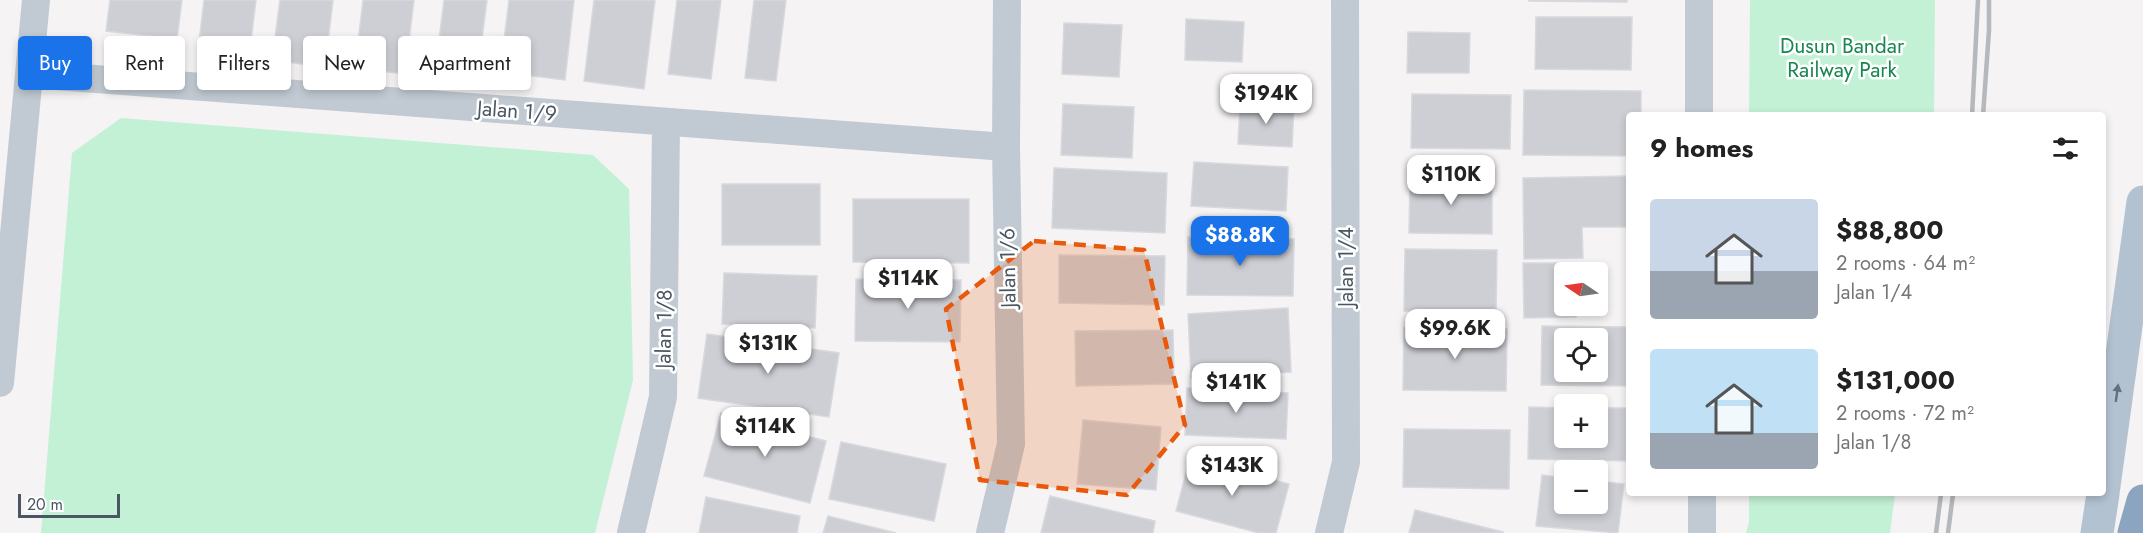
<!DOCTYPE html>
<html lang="en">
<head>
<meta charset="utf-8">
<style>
  :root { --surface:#fff; --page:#f2f2f2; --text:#222; --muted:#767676; --accent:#1a73e8 }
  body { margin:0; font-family:Jost,sans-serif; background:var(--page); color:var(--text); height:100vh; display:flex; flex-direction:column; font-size:22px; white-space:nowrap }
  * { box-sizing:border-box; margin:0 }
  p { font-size:20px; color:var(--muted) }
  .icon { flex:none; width:33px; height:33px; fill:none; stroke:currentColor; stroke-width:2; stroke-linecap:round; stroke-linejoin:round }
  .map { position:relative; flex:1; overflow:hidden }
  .sheet { position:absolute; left:1626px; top:112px; width:480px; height:384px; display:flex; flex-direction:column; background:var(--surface); border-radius:6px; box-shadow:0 3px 9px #0003 }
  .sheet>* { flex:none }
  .top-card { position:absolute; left:18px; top:36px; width:570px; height:54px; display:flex; gap:12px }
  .needle { width:39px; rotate:283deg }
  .fabs { position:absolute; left:1554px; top:262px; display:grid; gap:12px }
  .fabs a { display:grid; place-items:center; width:54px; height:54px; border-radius:6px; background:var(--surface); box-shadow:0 3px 9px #0003; font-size:30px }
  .scale { position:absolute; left:18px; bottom:15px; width:102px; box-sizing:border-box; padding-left:6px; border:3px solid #4a5661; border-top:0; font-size:16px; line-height:21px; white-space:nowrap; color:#4a5661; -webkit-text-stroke:4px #fff; paint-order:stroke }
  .price { position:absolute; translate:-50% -51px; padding:0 14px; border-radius:12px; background:#fff; color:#222; font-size:20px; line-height:39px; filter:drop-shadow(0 2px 3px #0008) }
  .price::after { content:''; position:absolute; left:50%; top:36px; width:18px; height:14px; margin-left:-9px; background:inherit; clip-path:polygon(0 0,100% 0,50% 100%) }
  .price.current { background:var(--accent); color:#fff }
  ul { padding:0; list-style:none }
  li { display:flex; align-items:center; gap:18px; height:150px; padding:0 24px }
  li span { display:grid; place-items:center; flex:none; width:168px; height:120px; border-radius:6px; color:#555 }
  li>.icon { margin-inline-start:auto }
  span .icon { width:72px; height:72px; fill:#fffc; stroke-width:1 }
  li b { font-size:26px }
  h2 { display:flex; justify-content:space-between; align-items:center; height:72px; padding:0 24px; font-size:26px }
  .tag { padding:0 21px; border-radius:6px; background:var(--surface); box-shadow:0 3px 9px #0003; font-size:21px; line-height:54px }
  .tag.current { background:var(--accent); color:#fff }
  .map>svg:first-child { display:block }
</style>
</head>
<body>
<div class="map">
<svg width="2143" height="533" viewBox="0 0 2143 533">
  <rect width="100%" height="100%" fill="#f5f3f3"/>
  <path fill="#c3f1d5" d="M 1750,0 L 1935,0 L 1934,115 L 1749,115 Z
    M 121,118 L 593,155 L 629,189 L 633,380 L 595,533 L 41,533 L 72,153 Z
    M 1749,494 L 1895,494 L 1890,533 L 1746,533 L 1749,522 Z"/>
  <path fill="#cdcfd5" stroke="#d7d9de" stroke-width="1.5" fill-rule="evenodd" d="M 110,0 L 182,0 L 177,39 L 106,31 Z
    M 204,0 L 256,0 L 249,57 L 198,51 Z
    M 280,0 L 333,0 L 325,67 L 272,60 Z
    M 363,0 L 414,0 L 405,74 L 355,68 Z
    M 444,0 L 487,0 L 477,77 L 435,72 Z
    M 509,0 L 574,0 L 565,80 L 500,72 Z
    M 594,0 L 655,0 L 644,89 L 584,81 Z
    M 677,0 L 721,0 L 711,79 L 668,74 Z
    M 754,0 L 786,0 L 776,81 L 745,78 Z
    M 1529,0 L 1627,0 L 1627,2 L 1529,1 Z
    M 1536,17 L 1632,17 L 1631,70 L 1535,69 Z
    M 1186,19 L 1244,22 L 1242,62 L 1185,60 Z
    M 1064,23 L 1122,25 L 1119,77 L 1062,74 Z
    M 1408,32 L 1470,33 L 1469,73 L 1407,73 Z
    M 1524,90 L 1641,91 L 1641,116 L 1629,116 L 1629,156 L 1523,155 Z
    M 1412,94 L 1511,95 L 1510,149 L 1411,148 Z
    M 1240,103 L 1294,106 L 1292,147 L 1238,144 Z
    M 1063,104 L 1134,107 L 1132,158 L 1061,155 Z
    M 1194,162 L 1288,167 L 1286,211 L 1191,206 Z
    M 1054,168 L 1167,173 L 1165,233 L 1052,228 Z
    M 1629,176 L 1629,227 L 1582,227 L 1583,258 L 1524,259 L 1523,178 Z
    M 1410,177 L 1492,178 L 1492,234 L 1409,233 Z
    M 722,184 L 820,184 L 820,245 L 722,245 Z
    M 853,199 L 969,199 L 969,263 L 853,262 Z
    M 1188,237 L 1294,239 L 1293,296 L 1187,295 Z
    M 1405,249 L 1497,250 L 1496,312 L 1404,311 Z
    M 1059,255 L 1165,256 L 1164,305 L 1059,303 Z
    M 1523,263 L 1576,263 L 1576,273 L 1564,273 L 1564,306 L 1576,306 L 1576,317 L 1524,318 Z
    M 724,273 L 817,276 L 815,328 L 722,324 Z
    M 856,279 L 961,280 L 960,342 L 855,341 Z
    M 1288,308 L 1291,372 L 1191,378 L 1188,314 Z
    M 1542,326 L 1629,327 L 1629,386 L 1541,385 ZM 1564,339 L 1598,339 L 1598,372 L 1564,372 Z
    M 1404,328 L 1507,329 L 1506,391 L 1403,390 Z
    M 1173,330 L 1174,384 L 1076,386 L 1075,331 Z
    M 707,334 L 839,353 L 829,417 L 698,398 Z
    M 1187,388 L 1288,393 L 1286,439 L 1185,435 Z
    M 1529,407 L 1564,408 L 1564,438 L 1598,438 L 1598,408 L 1629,408 L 1629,461 L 1528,459 Z
    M 721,413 L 826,441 L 810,503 L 704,476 Z
    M 1083,420 L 1161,427 L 1156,490 L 1077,484 Z
    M 1404,429 L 1510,430 L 1509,489 L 1403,487 Z
    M 841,442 L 946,464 L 934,521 L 829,499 Z
    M 1190,458 L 1289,484 L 1276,533 L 1259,533 L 1176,511 Z
    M 1542,475 L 1564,478 L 1564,504 L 1598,504 L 1598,481 L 1624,484 L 1618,533 L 1536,526 Z
    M 1050,496 L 1155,521 L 1153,533 L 1041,533 Z
    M 706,497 L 800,516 L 797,533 L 699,533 Z
    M 1415,510 L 1503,532 L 1502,533 L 1409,533 Z
    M 828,516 L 896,533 L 823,533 Z"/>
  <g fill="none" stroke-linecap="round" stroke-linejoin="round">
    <path stroke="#c1cad2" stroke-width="28" d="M 1699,0 L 1699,116
      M 29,74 L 1006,147
      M 0,383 L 36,0
      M 631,533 L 663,397 L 666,122
      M 990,533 L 1011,444 L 1006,147 L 1007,0
      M 1329,533 L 1346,462 L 1345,0
      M 1702,533 L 1702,494"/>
    <path stroke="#b3c2d1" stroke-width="33" d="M 2103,493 L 2143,202
      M 2097,533 L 2103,494"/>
    <path stroke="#8ba5c1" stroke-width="33" d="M 2134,533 L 2143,501"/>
    <path stroke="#b5b8bd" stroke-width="4.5" d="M 1972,116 L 1978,0
      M 1983,116 L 1989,30 L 1989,0
      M 1936,533 L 1941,494
      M 1948,533 L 1953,494"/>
  </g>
  <defs><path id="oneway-solid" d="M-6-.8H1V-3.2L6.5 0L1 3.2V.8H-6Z" transform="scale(1.5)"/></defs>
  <use fill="#64717d" href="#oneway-solid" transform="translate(2117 393) rotate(-82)"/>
  <path fill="#e8590c" fill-opacity="0.2" stroke="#e8590c" stroke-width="4.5" stroke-dasharray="12 8" stroke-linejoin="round" d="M 1034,241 L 1144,250 L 1185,425 L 1127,495 L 980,480 L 946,309 Z"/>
  <g text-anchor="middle" stroke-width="5" stroke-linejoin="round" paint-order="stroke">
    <g font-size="21" fill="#17864f" stroke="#fff">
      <text x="1842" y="53">Dusun Bandar<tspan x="1842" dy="24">Railway Park</tspan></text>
    </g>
    <g font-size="21" fill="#4a5661" stroke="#fff">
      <text transform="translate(517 111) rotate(4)" y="7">Jalan 1/9</text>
      <text transform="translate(1346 267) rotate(-90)" y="7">Jalan 1/4</text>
      <text transform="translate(1008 268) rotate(-91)" y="7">Jalan 1/6</text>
      <text transform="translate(664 329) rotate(-89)" y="7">Jalan 1/8</text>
    </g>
  </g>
</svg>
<div class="fabs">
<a><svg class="needle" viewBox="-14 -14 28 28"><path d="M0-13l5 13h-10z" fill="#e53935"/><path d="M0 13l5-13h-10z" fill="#767676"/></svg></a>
<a><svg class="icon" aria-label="locate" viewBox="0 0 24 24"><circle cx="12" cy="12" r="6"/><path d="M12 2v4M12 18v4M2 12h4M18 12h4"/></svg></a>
<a>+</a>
<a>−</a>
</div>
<div class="scale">20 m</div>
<b class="price" style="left:1266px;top:125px">$194K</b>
<b class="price" style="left:1451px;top:206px">$110K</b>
<b class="price current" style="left:1240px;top:267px">$88.8K</b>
<b class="price" style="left:908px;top:310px">$114K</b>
<b class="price" style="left:1455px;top:360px">$99.6K</b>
<b class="price" style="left:768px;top:375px">$131K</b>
<b class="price" style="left:1236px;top:414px">$141K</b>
<b class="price" style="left:765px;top:458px">$114K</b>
<b class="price" style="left:1232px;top:497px">$143K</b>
<div class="top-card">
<a class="tag current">Buy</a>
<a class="tag">Rent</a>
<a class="tag">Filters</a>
<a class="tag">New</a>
<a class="tag">Apartment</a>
</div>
<section class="sheet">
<h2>9 homes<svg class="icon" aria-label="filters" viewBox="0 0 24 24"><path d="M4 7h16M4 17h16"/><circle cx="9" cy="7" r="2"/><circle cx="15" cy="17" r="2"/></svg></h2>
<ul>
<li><span style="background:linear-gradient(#c9d6e8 60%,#9aa5b1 0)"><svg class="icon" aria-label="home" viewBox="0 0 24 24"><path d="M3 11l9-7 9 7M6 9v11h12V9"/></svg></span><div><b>$88,800</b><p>2 rooms · 64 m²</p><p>Jalan 1/4</p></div></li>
<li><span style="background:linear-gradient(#bfe0f5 70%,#9aa5b1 0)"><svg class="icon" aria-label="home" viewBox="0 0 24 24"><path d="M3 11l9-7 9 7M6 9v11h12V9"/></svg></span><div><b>$131,000</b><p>2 rooms · 72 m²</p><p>Jalan 1/8</p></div></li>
</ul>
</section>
</div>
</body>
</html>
